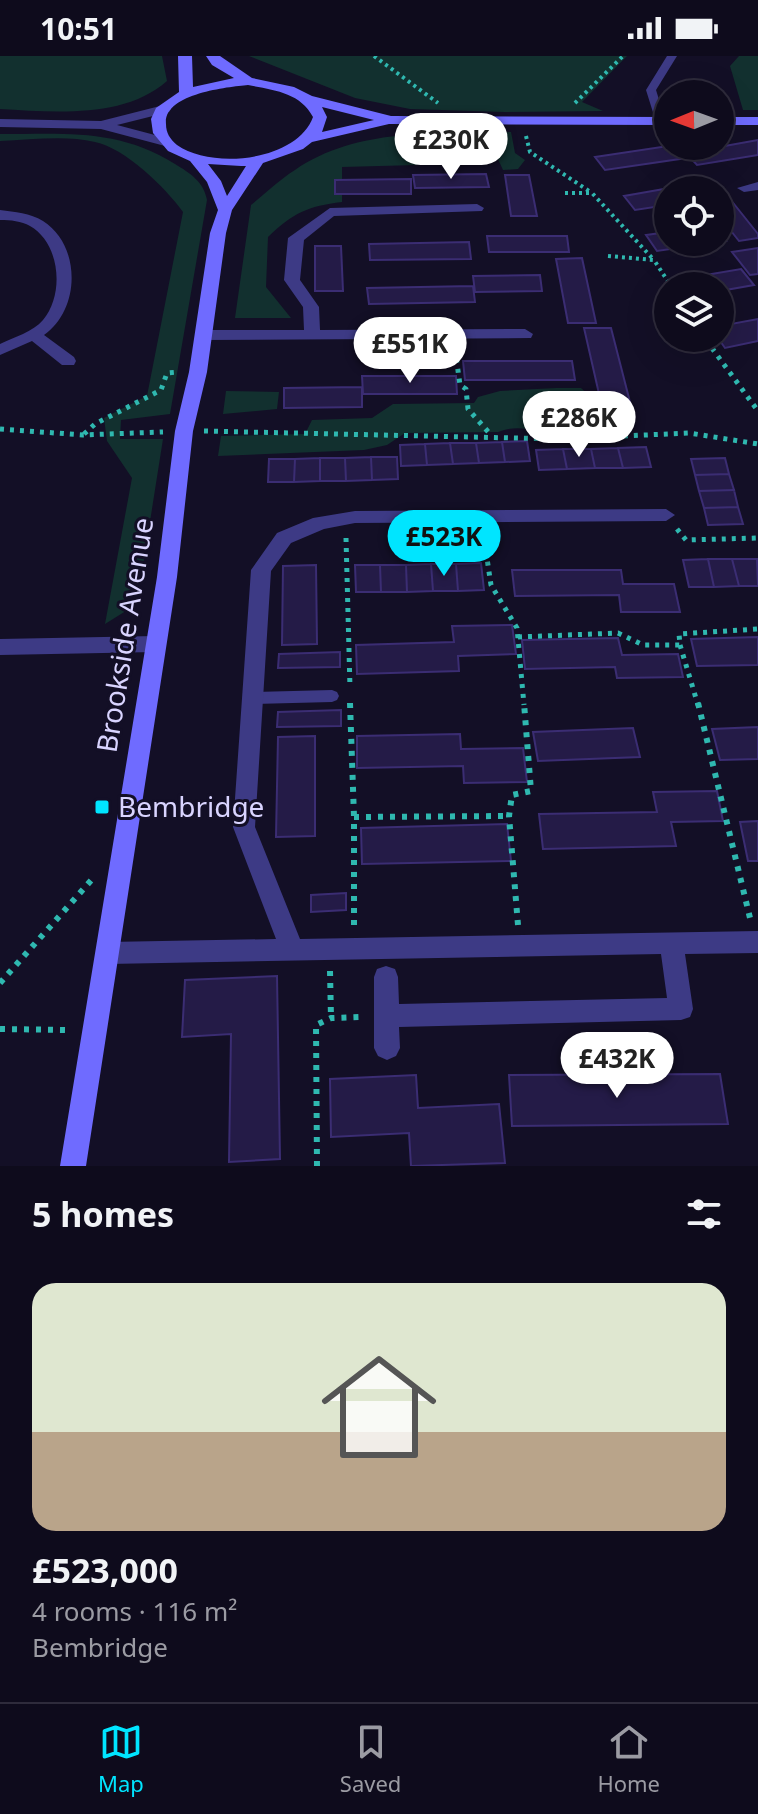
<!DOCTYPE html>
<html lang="en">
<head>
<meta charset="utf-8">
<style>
  :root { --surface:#0e0b1c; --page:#1c1929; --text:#f1f3f6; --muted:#9b9ba3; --line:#2e2b3b; --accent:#00e5ff }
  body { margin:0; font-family:"Noto Sans",sans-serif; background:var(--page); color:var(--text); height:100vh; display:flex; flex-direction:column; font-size:30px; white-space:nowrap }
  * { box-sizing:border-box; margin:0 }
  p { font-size:26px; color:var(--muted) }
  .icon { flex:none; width:44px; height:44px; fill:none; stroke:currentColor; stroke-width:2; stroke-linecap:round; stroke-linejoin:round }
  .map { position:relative; height:1110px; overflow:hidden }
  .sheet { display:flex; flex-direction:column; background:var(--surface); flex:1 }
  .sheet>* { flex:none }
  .needle { width:52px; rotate:269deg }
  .tools { position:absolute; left:654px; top:24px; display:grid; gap:16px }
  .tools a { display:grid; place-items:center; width:80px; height:80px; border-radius:50%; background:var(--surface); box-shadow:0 8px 32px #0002,0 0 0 2px var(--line); font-size:40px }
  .price { position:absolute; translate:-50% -68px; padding:0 18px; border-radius:28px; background:#fff; color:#222; font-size:26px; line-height:52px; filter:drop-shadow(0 2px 4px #0008) }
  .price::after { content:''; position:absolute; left:50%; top:48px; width:24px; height:18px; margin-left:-12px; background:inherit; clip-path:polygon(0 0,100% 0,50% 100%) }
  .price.current { background:var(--accent); color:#111 }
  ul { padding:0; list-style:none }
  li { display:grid; align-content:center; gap:16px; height:424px; padding:0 32px }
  li span { display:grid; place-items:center; height:248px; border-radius:24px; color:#555 }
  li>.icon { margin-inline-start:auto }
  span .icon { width:144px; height:144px; fill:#fffc; stroke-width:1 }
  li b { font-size:34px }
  h2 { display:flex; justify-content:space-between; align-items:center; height:96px; padding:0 32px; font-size:34px }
  .status { display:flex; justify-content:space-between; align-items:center; height:56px; padding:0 40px; background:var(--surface); direction:ltr }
  .status svg { height:22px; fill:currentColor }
  .menu { display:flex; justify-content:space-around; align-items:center; height:112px; border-top:2px solid var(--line); background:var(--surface); font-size:22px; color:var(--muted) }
  .menu a { display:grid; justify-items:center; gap:4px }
  .menu .current { color:var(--accent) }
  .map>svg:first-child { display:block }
</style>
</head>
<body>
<div class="status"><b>10:51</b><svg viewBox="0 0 49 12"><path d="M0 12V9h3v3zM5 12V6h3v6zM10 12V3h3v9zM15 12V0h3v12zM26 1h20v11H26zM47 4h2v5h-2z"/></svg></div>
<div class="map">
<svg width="758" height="1110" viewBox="0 0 758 1110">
  <rect width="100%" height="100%" fill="#130f26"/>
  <path fill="#12302f" d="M 0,0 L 162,0 L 167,25 C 124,63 54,56 0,53 Z
    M 249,0 L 627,0 L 582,46 L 603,55 L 504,56 L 410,53 L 355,42 Z
    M 739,0 L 758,0 L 758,54 L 743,54 L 730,10 Z
    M 511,76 L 515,97 L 525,104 L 518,113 L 503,114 L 497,101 L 418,102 L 417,109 L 342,111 L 342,146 C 308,150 293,157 268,181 L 266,231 L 291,262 L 235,262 L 251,149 C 266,137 279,124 295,114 C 357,71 439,78 511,76 Z
    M 0,78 C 65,78 118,72 175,108 C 190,117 204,126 207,144 L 170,358 L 121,364 L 120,383 L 163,383 L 137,548 L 105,568 L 132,422 L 107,385 L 104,362 L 147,340 L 183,156 C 166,132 125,92 95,86 C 65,79 31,84 0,85 Z
    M 556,332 L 581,332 L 622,370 C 601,379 582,384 560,380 C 537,376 520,367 498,376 L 405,377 L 387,389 L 364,394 L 218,400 L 221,380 L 305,378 L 312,364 L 372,362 L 393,348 L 474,347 L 478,341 L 500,335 Z
    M 226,335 L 279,336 L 277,353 L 223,358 Z"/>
  <path fill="#241b47" stroke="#3b2d73" stroke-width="2" d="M 758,84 L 758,99 L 697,109 L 686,97 Z
    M 668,90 L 680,103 L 605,114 L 595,101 Z
    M 486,118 L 489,131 L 415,132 L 413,119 Z
    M 505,119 L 529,119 L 537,160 L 511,160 Z
    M 411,123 L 411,138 L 335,138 L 335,124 Z
    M 692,128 L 697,134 L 668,134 L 668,149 L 635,154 L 624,140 Z
    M 730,143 L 758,178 L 758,182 L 739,185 L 720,161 L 720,145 Z
    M 668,176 L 668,186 L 720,186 L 720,176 L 726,185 L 657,195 L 646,179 Z
    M 487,180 L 567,180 L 569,196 L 489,196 Z
    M 469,186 L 471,203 L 370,204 L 369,188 Z
    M 315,190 L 341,190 L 343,235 L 315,235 Z
    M 758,192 L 758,218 L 750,219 L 732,196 Z
    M 582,202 L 596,267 L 568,267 L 556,203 Z
    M 741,213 L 754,229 L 720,235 L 720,230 L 680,230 L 676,224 Z
    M 540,219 L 542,235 L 475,236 L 473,220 Z
    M 473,230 L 475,246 L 369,248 L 367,232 Z
    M 758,263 L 758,285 L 725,292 L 718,282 L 720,270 Z
    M 584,272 L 611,272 L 631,350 L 602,351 Z
    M 463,305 L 572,305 L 575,324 L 465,324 Z
    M 362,320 L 456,320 L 457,338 L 363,338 Z
    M 362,331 L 362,351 L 284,352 L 284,332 Z
    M 527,385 L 530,405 L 505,406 L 502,386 Z
    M 502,386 L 505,406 L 479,407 L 476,387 Z
    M 450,387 L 476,387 L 479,407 L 453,408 Z
    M 450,387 L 453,408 L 427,409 L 425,388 Z
    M 425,388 L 427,409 L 401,410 L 400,389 Z
    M 646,391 L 651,411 L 623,412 L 618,392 Z
    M 618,392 L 623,412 L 595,412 L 591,393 Z
    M 563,393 L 567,413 L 539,414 L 536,394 Z
    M 563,393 L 591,393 L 595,412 L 567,413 Z
    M 371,401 L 397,401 L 398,423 L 372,424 Z
    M 371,401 L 372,424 L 346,425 L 345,402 Z
    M 320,402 L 320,425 L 294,426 L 295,403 Z
    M 320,402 L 345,402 L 346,425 L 320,425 Z
    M 725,402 L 729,418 L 695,419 L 691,403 Z
    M 269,403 L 295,403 L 294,426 L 268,426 Z
    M 729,418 L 734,434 L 699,435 L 695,419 Z
    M 734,434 L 738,451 L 704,452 L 699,435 Z
    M 738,451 L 743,468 L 708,469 L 704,452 Z
    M 708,503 L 714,531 L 689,531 L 683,504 Z
    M 708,503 L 732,503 L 739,530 L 714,531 Z
    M 732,503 L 757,503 L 758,530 L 739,530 Z
    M 481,507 L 484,534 L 458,535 L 456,508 Z
    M 431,508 L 456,508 L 458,535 L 433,535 Z
    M 431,508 L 433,535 L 407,536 L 406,509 Z
    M 316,509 L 317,588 L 282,589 L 283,510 Z
    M 355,509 L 380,509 L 381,536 L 356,536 Z
    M 380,509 L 406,509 L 407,536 L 381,536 Z
    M 512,514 L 621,514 L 623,528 L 674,528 L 680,556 L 621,556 L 619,539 L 515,540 Z
    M 512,569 L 516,598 L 458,600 L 459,615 L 357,618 L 356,589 L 454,586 L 452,570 Z
    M 758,581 L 758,609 L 697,610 L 691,583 Z
    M 618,582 L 622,599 L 678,598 L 683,621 L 617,622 L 615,611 L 525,613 L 522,584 Z
    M 340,596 L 340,611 L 278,612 L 279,598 Z
    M 341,654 L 341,670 L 277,671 L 278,656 Z
    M 758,671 L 758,703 L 720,704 L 712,673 Z
    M 633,672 L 640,701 L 538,705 L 533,676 Z
    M 460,678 L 461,693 L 523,692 L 527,726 L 464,727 L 463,710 L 357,712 L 357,680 Z
    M 315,680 L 315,780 L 276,781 L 278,681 Z
    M 717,735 L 723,765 L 671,766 L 676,790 L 543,793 L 539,758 L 657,756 L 653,736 Z
    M 758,765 L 758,805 L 748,805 L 740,766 Z
    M 507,768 L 511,805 L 362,808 L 361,772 Z
    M 346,837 L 346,854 L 311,856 L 311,839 Z
    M 277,920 L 280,1103 L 229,1106 L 231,978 L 182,981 L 185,924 Z
    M 720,1018 L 728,1068 L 512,1070 L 509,1019 Z
    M 416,1019 L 418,1052 L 499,1048 L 505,1107 L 411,1110 L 409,1077 L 331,1081 L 330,1023 Z"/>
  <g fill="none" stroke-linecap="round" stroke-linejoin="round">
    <path stroke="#2fb8b0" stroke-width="4" stroke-dasharray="3 4" stroke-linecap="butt" d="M 374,0 L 438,47
      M 575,47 L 623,0
      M 526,80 L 530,96 L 592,137
      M 565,137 L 592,137 L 654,204
      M 608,200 L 654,204 L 671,230
      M 705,282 L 708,286"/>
    <path stroke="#2fb8b0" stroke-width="5" stroke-dasharray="4 6" stroke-linecap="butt" d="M 706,284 L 758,355
      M 455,293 L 460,329 L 466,333 L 468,353 L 491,379
      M 0,373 L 83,379 L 163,376
      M 204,375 L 558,383 L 689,377 L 758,388
      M 84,378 L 95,368 L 161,334 L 167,317 L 178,316
      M 677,473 L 686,484 L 758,482
      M 483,476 L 491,529 L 517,572 L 524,649
      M 346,482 L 350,632
      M 518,581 L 618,577 L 643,589 L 680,589 L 679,578 L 758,573
      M 680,589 L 698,649"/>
    <path stroke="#2fb8b0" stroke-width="6" stroke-dasharray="5 7" stroke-linecap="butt" d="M 350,647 L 354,761
      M 698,647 L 750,862
      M 354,869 L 354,761 L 509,760
      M 518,869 L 509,760 L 512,739 L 531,735 L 524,647
      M 330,915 L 331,962
      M 0,927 L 95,820
      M 0,973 L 68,974
      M 317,1110 L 316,969 L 331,962 L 361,961"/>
    <path fill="#3d3a85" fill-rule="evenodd" d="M 667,0 L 677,0 L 656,34 L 666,66 L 661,69 L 656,66 L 646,34 Z
      M 332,634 L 337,636 L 339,640 L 337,644 L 332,646 L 252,648 L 247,646 L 245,642 L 247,638 L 252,636 Z"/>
    <path fill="#3d3a85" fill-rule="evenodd" d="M 164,49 L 171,53 L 169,56 L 117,69 L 170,83 L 172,86 L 165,90 L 101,73 L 0,71 L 0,63 L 101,65 Z
      M 758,126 L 758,134 L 744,136 L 737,132 Z
      M 477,148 L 484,152 L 482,155 L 334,160 L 304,184 L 300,224 L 319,251 L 320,274 L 525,273 L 533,278 L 531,282 L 204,284 L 196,279 L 204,274 L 304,274 L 303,251 L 284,224 L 288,182 L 330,152 Z
      M 0,154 C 15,156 30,157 43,165 C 81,189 81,253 44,279 L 74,301 L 76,305 L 74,309 L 62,309 L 32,285 L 0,299 L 0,288 C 14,281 33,276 43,264 C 65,238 60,187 30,170 C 21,165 11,164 0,164 Z
      M 666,453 L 675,459 L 666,465 L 355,467 L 324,473 L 291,487 L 271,515 L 255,771 L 300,883 L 758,875 L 758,897 L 685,898 L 693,953 L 690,961 L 681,964 L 399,971 L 400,992 L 396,1000 L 387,1004 L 378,1000 L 374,992 L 374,921 L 377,913 L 386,910 L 395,913 L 398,921 L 399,948 L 667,942 L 661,898 L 108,908 L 99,905 L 96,897 L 99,889 L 108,886 L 276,883 L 233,771 L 251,514 L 277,477 L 313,462 L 355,455 Z
      M 155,580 L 162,583 L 165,588 L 162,593 L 155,596 L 0,599 L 0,583 Z"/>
    <path fill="#6f6bff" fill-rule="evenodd" d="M 178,0 L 192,0 L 193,31 L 234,22 L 212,9 L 206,0 L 220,0 L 252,22 L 294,31 L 312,40 L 391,60 L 668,61 L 668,69 L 389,68 L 312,86 L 303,93 L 263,107 L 232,154 L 226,177 L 207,316 L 193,375 L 177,521 L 86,1110 L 60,1110 L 157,521 L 175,375 L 189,316 L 210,177 L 218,154 L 207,126 L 190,105 L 168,95 L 153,77 L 151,63 L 156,52 L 179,36 ZM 248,29 C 273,34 300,36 313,61 C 297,105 212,114 177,89 C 170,83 166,77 166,68 C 163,38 227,31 248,29 ZM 322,51 L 374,64 L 322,76 L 327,61 ZM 208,108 L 241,110 L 246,110 L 227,140 L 221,125 Z
      M 720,61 L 758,61 L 758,69 L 720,69 Z"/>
  </g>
  <rect fill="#00e5ff" stroke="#130f26" stroke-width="3" x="94" y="743" width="16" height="16" rx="4"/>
  <g text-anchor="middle" stroke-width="6" stroke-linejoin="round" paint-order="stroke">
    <g font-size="28" fill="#d9d4ff" stroke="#130f26">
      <text transform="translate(125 579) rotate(-81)" y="10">Brookside Avenue</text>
    </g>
    <g font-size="28" fill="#d9d4ff" stroke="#130f26" text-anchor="start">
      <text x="118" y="761">Bembridge</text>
    </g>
  </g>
</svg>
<div class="tools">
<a><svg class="needle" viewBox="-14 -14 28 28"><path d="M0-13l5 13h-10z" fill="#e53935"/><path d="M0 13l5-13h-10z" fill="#9b9ba3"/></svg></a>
<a><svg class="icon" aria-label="locate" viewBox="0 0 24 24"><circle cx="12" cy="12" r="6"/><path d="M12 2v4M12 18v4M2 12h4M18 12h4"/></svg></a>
<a><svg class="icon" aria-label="layers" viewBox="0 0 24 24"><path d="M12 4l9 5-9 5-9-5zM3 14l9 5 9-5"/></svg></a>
</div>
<b class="price" style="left:451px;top:125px">£230K</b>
<b class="price" style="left:410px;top:329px">£551K</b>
<b class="price" style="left:579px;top:403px">£286K</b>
<b class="price current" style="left:444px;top:522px">£523K</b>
<b class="price" style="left:617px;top:1044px">£432K</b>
</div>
<section class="sheet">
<h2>5 homes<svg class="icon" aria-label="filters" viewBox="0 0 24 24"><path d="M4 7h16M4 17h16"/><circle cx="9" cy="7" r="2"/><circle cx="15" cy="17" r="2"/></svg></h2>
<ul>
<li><span style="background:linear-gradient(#dfe7d0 60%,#b9a48a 0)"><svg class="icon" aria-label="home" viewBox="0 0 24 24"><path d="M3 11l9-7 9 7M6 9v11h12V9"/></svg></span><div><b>£523,000</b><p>4 rooms · 116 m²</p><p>Bembridge</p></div></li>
</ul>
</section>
<nav class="menu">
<a class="current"><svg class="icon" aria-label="map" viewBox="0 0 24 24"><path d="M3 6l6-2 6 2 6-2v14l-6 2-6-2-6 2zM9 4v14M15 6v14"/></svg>Map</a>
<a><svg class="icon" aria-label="saved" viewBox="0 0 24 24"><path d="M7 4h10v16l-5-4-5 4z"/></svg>Saved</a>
<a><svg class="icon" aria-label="home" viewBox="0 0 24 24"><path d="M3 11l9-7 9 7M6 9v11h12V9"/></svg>Home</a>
</nav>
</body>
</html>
